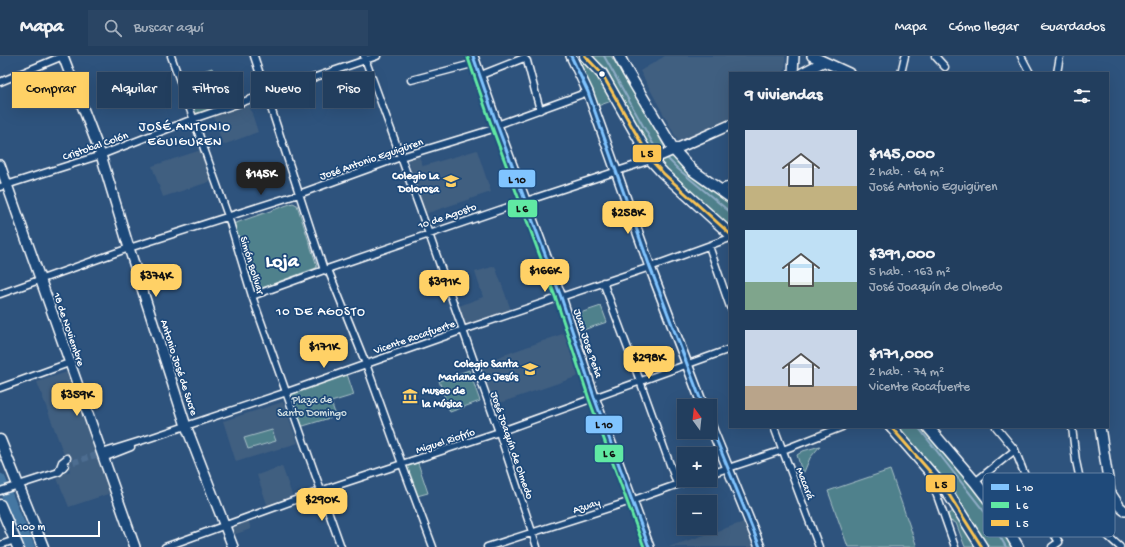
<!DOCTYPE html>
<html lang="es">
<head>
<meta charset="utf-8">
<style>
  :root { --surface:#223e5e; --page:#2a4564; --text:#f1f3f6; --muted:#a2aebc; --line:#3f5773; --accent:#ffd166 }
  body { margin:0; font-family:"Gochi Hand",sans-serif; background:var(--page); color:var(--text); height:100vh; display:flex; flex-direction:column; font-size:15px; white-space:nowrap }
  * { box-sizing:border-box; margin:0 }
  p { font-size:13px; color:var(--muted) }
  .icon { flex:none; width:22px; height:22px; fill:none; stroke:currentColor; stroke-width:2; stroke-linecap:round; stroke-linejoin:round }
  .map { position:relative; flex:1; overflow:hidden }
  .side { position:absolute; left:729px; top:16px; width:380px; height:356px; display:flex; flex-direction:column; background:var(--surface); border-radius:0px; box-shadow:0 4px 16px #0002,0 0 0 1px var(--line) }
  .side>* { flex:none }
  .banner { position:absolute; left:12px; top:16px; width:380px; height:36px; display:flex; gap:8px }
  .needle { width:26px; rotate:345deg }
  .buttons { position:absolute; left:677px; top:343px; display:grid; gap:8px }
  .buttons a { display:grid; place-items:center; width:40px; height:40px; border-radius:0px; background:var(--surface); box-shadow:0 4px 16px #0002,0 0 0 1px var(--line); font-size:20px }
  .scale { position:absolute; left:12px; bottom:10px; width:88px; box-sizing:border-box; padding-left:4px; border:2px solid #fff; border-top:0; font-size:11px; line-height:14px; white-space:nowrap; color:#fff; -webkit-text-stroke:3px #1f4a7a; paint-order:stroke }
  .price { position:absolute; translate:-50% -34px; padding:0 9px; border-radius:8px; background:var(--accent); color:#111; font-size:13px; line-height:26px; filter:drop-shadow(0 1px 2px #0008) }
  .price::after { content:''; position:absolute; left:50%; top:24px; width:12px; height:9px; margin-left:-6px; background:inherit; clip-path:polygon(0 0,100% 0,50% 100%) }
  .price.current { background:#222; color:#fff }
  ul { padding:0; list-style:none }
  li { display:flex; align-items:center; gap:12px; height:100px; padding:0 16px }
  li span { display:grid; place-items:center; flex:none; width:112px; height:80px; border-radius:0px; color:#555 }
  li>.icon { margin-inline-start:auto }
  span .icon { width:48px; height:48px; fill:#fffc; stroke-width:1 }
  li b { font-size:17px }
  h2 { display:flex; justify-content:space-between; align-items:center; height:48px; padding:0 16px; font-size:17px }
  .chip { padding:0 14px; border-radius:0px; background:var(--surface); box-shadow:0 4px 16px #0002,0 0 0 1px var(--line); font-size:14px; line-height:36px }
  .chip.current { background:var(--accent); color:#111 }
  header { display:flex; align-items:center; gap:24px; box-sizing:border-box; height:56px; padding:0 20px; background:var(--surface); border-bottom:1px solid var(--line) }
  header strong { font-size:19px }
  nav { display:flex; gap:22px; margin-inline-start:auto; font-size:14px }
  .search { width:280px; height:36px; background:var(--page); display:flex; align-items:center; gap:10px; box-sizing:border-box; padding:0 14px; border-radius:0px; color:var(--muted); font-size:15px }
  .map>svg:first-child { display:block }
</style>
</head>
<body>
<header>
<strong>Mapa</strong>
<div class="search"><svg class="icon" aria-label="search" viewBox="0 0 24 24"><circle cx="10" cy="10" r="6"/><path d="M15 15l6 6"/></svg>Buscar aquí</div>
<nav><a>Mapa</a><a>Cómo llegar</a><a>Guardados</a></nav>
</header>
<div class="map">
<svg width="1125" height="491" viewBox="0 0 1125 491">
  <rect width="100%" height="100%" fill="#2e537d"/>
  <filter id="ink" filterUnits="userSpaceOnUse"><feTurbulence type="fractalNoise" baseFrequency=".025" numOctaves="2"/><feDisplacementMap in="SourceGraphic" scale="8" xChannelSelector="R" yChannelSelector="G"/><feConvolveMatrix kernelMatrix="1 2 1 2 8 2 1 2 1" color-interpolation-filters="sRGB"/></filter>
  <g filter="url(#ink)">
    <path fill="#3f5e80" d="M 665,0 L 785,0 L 786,9 L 783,17 L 730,17 L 730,64 L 678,85 L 640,15 Z
      M 248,45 L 258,76 L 223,89 L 212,57 Z
      M 201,94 L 212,125 L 163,141 L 152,110 Z
      M 477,94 L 491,136 L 425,158 L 407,101 L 418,98 L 423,110 Z
      M 495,210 L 511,254 L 463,270 L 456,251 L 483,241 L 475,216 Z
      M 568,276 L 582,319 L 494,349 L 479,308 Z
      M 67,316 L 111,437 L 69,451 L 56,420 L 70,415 L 37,326 Z
      M 283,346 L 298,387 L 236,406 L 223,365 Z
      M 282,410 L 293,442 L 268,451 L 257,419 Z
      M 248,463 L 251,473 L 230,480 L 227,470 Z
      M 744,466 L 754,491 L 668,491 Z"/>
    <path fill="#50818c" stroke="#a8c0c6" d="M 592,0 L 611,0 L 640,46 L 665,92 L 682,111 L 730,148 L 730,175 L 711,154 L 669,120 L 651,97 L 606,12 Z
      M 581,3 L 584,5 L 614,44 L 595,51 L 579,7 Z
      M 212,12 L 224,48 L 194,58 L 182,22 Z
      M 293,147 L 297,149 L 317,210 L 316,212 L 256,234 L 253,233 L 233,168 Z
      M 601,250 L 607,266 L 583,274 L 577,258 Z
      M 469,314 L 480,345 L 450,356 L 439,325 Z
      M 347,318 L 354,339 L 331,346 L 336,360 L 300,371 L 290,338 Z
      M 899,371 L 923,371 L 997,462 L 1011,491 L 987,491 L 956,438 Z
      M 272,374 L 276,385 L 248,393 L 244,382 Z
      M 820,390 L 810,402 L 804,416 L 802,416 L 797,399 L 803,395 Z
      M 418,407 L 428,437 L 417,440 L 406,410 Z
      M 890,414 L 917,491 L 848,491 L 828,435 Z
      M 955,454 L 975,487 L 976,491 L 965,491 L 956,467 L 950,465 L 948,458 Z"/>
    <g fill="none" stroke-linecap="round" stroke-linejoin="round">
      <path stroke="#8fadc7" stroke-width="2" d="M 604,0 L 656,93 L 661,97
        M 666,101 L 678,113 L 730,156
        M 918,371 L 990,463 L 1006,491"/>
      <path stroke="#4577a2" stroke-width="11" d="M 0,423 L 29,491"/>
      <path stroke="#4d6d90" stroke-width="6" stroke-dasharray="6 3" stroke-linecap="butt" d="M 65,409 L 102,397"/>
      <defs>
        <path id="street" d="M 171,0 L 228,160 L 252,240 L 341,491
          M 254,0 L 324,214 L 329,216 L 366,308 L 402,408 L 433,491
          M 364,0 L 429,178 L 499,376 L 537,491
          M 935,0 L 945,11
          M 1021,0 L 1030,17
          M 901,17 L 905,0
          M 1057,17 L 1060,0
          M 481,19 L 524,2 L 527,5 L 540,54
          M 411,24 L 476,7
          M 0,26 L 63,0
          M 0,131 L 101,99 L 193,63 L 377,0
          M 718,133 L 730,129
          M 709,190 L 730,251
          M 603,226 L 640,325 L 677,428
          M 0,238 L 129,192 L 299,138 L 401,101 L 493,73 L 497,69 L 588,36
          M 252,240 L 324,214 L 526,145 L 651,104
          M 0,332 L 69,307
          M 774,371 L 819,491
          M 996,371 L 1015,394 L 1038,453 L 1059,486 L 1052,491
          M 1072,371 L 1076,405 L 1087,456 C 1095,470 1108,480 1120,491
          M 102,397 L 150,382 L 287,336 L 463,274 L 650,211 L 730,182
          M 103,402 L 131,391
          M 59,414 L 62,406 L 67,402
          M 929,417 L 955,491
          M 710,418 L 783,394 L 842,371
          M 975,426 L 1015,394
          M 0,435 L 59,416 L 65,409
          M 0,489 L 15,484
          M 165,491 L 320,435 L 499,376 L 730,293
          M 487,491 L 631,445 L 690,424"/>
        <path id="secondary" d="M 63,0 L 101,99 L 129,192 L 186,370 L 233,491
          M 473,0 L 497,69 L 561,241 L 594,341 L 649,491
          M 571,0 L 588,36 L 650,211 L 703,350
          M 812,0 L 849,17
          M 793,17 L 794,0
          M 802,17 L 823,6
          M 651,104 L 730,69
          M 0,109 L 135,491
          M 710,368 L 760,491
          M 1100,371 L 1110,436 L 1120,451 L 1125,455"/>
        <path id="primary" d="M 585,0 L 602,18 L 651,104 L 663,117 L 730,178
          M 619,0 L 628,17 L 674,94 L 692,114 L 730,141
          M 891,371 L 946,434 L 982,491
          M 928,371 L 975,426 L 995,452 L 1018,491
          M 0,384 L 43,491
          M 0,449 L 18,491"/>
      </defs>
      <use href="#street" stroke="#fff" stroke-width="9"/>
      <use href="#secondary" stroke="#fff" stroke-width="12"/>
      <use href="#primary" stroke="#fff" stroke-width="13"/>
      <use href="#street" stroke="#1f4a7a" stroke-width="6"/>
      <use href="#secondary" stroke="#1f4a7a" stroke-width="9"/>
      <use href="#primary" stroke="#1f4a7a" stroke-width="10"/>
      <defs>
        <path id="bus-1" d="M 473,0 L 497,69 L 561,241 L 594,341 L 649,491
          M 571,0 L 588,36 L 650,211 L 703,350
          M 710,368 L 760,491"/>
        <path id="bus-2" d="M 468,2 L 492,71 L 556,243 L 589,343 L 644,491"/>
        <path id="bus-3" d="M 585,0 L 602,18 L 651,104 L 663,117 L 730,178
          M 891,371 L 946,434 L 982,491"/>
      </defs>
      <use href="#bus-1" stroke="#1f4a7a" stroke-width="6"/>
      <use href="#bus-2" stroke="#1f4a7a" stroke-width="6"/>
      <use href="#bus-3" stroke="#1f4a7a" stroke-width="6"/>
      <use href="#bus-1" stroke="#80c4ff" stroke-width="3"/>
      <use href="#bus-2" stroke="#60e9a3" stroke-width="3"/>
      <use href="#bus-3" stroke="#fcc553" stroke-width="3"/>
    </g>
  </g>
  <defs>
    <symbol id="university-bare" viewBox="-9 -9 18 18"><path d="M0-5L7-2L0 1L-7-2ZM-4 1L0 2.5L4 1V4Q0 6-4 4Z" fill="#ffd166" stroke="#1f4a7a" stroke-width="2.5" paint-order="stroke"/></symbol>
    <symbol id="museum-bare" viewBox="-9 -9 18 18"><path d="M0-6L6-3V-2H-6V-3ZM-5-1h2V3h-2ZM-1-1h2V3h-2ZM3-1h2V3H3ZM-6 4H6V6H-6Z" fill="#ffd166" stroke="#1f4a7a" stroke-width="2.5" paint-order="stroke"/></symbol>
  </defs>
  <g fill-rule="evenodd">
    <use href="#university-bare" x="440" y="114" width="22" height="22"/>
    <use href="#university-bare" x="519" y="302" width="22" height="22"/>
    <use href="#museum-bare" x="399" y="329" width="22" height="22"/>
  </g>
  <circle fill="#fff" stroke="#1f4a7a" stroke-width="1.5" cx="602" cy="18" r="3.5"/>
  <g text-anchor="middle" stroke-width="3.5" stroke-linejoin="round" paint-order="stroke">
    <g font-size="11" fill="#fff" stroke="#1f4a7a">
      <text transform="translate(95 89) rotate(-19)" y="4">Cristobal Colón</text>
      <text transform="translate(371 102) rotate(-19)" y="4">José Antonio Eguigüren</text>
      <text transform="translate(447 159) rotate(-19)" y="4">10 de Agosto</text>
      <text transform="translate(253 209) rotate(73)" y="4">Simón Bolívar</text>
      <text transform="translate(70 273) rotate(71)" y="4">18 de Noviembre</text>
      <text transform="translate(414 280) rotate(-19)" y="4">Vicente Rocafuerte</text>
      <text transform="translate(589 287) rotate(72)" y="4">Juan Jose Peña</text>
      <text transform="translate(180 311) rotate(72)" y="4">Antonio José de Sucre</text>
      <text transform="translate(445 384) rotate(-18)" y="4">Miguel Riofrío</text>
      <text transform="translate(513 389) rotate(71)" y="4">José Joaquín de Olmedo</text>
      <text transform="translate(806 427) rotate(69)" y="4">Macará</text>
      <text transform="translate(586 449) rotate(-18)" y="4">Azuay</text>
    </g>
    <g font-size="11" font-weight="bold" fill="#fff" stroke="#1f4a7a" text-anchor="end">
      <text x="439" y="123">Colegio La<tspan x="439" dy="13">Dolorosa</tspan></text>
      <text x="518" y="311">Colegio Santa<tspan x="518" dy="13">Mariana de Jesús</tspan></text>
      <text x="422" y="338" text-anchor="start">Museo de<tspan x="422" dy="13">la Música</tspan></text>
    </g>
    <g font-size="11" fill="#d3e0e2" stroke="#1f4a7a">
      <text x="312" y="347">Plaza de<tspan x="312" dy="13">Santo Domingo</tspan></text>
    </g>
    <g font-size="13" letter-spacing="1" fill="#fff" stroke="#1f4a7a">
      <text x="185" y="74">JOSÉ ANTONIO<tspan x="185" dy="15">EGUIGUREN</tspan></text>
      <text x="321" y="259">10 DE AGOSTO</text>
    </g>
    <g font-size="19" font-weight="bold" fill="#fff" stroke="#1f4a7a">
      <text x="282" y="210">Loja</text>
    </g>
  </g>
  <rect x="983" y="417" width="132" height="64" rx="6" fill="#1f4a7a" stroke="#6280a2" stroke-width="1"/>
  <rect x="991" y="428" width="18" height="6" fill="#80c4ff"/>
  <rect x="991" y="446" width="18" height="6" fill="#60e9a3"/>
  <rect x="991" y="464" width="18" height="6" fill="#fcc553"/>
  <g font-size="11" fill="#fff">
    <text x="1016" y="435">L 10</text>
    <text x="1016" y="453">L 6</text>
    <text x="1016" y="471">L 5</text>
  </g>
  <g stroke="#1f4a7a" stroke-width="1.5">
    <rect x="632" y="88" width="30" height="19" rx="4" fill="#fcc553"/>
    <rect x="498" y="113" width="38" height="19" rx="4" fill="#80c4ff"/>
    <rect x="507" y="143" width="31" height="19" rx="4" fill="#60e9a3"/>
    <rect x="585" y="359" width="38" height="19" rx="4" fill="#80c4ff"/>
    <rect x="594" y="388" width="30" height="19" rx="4" fill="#60e9a3"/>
    <rect x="925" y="418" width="31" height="19" rx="4" fill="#fcc553"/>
  </g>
  <g font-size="11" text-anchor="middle" font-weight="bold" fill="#111">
    <text x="647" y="101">L 5</text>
    <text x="517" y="127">L 10</text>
    <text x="522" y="156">L 6</text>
    <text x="604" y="372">L 10</text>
    <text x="609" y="401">L 6</text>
    <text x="941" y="432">L 5</text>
  </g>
</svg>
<div class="buttons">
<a><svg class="needle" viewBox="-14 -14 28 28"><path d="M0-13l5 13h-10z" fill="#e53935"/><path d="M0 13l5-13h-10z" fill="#a2aebc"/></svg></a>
<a>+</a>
<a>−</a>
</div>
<div class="scale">100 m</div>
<b class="price current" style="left:261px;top:140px">$145K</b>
<b class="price" style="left:628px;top:179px">$258K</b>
<b class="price" style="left:545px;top:237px">$166K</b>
<b class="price" style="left:156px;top:242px">$374K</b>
<b class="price" style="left:444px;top:248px">$391K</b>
<b class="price" style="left:324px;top:313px">$171K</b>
<b class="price" style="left:649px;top:324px">$298K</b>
<b class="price" style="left:77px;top:361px">$359K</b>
<b class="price" style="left:322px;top:466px">$290K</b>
<div class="banner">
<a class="chip current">Comprar</a>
<a class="chip">Alquilar</a>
<a class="chip">Filtros</a>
<a class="chip">Nuevo</a>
<a class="chip">Piso</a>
</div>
<section class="side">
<h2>9 viviendas<svg class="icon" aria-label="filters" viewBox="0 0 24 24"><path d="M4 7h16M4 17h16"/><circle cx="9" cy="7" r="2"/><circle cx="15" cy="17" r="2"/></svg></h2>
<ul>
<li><span style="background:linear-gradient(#c9d6e8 70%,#c2b280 0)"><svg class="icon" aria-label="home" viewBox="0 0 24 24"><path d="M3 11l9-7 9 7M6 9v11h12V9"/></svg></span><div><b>$145,000</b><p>2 hab. · 64 m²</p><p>José Antonio Eguigüren</p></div></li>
<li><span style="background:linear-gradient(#bfe0f5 65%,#7fa58c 0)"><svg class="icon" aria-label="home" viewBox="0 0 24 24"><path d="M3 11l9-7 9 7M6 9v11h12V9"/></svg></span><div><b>$391,000</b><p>5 hab. · 163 m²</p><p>José Joaquín de Olmedo</p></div></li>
<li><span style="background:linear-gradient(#c9d6e8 70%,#b9a48a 0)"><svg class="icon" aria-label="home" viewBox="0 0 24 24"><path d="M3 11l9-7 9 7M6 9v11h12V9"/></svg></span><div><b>$171,000</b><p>2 hab. · 74 m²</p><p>Vicente Rocafuerte</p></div></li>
</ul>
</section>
</div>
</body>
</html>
